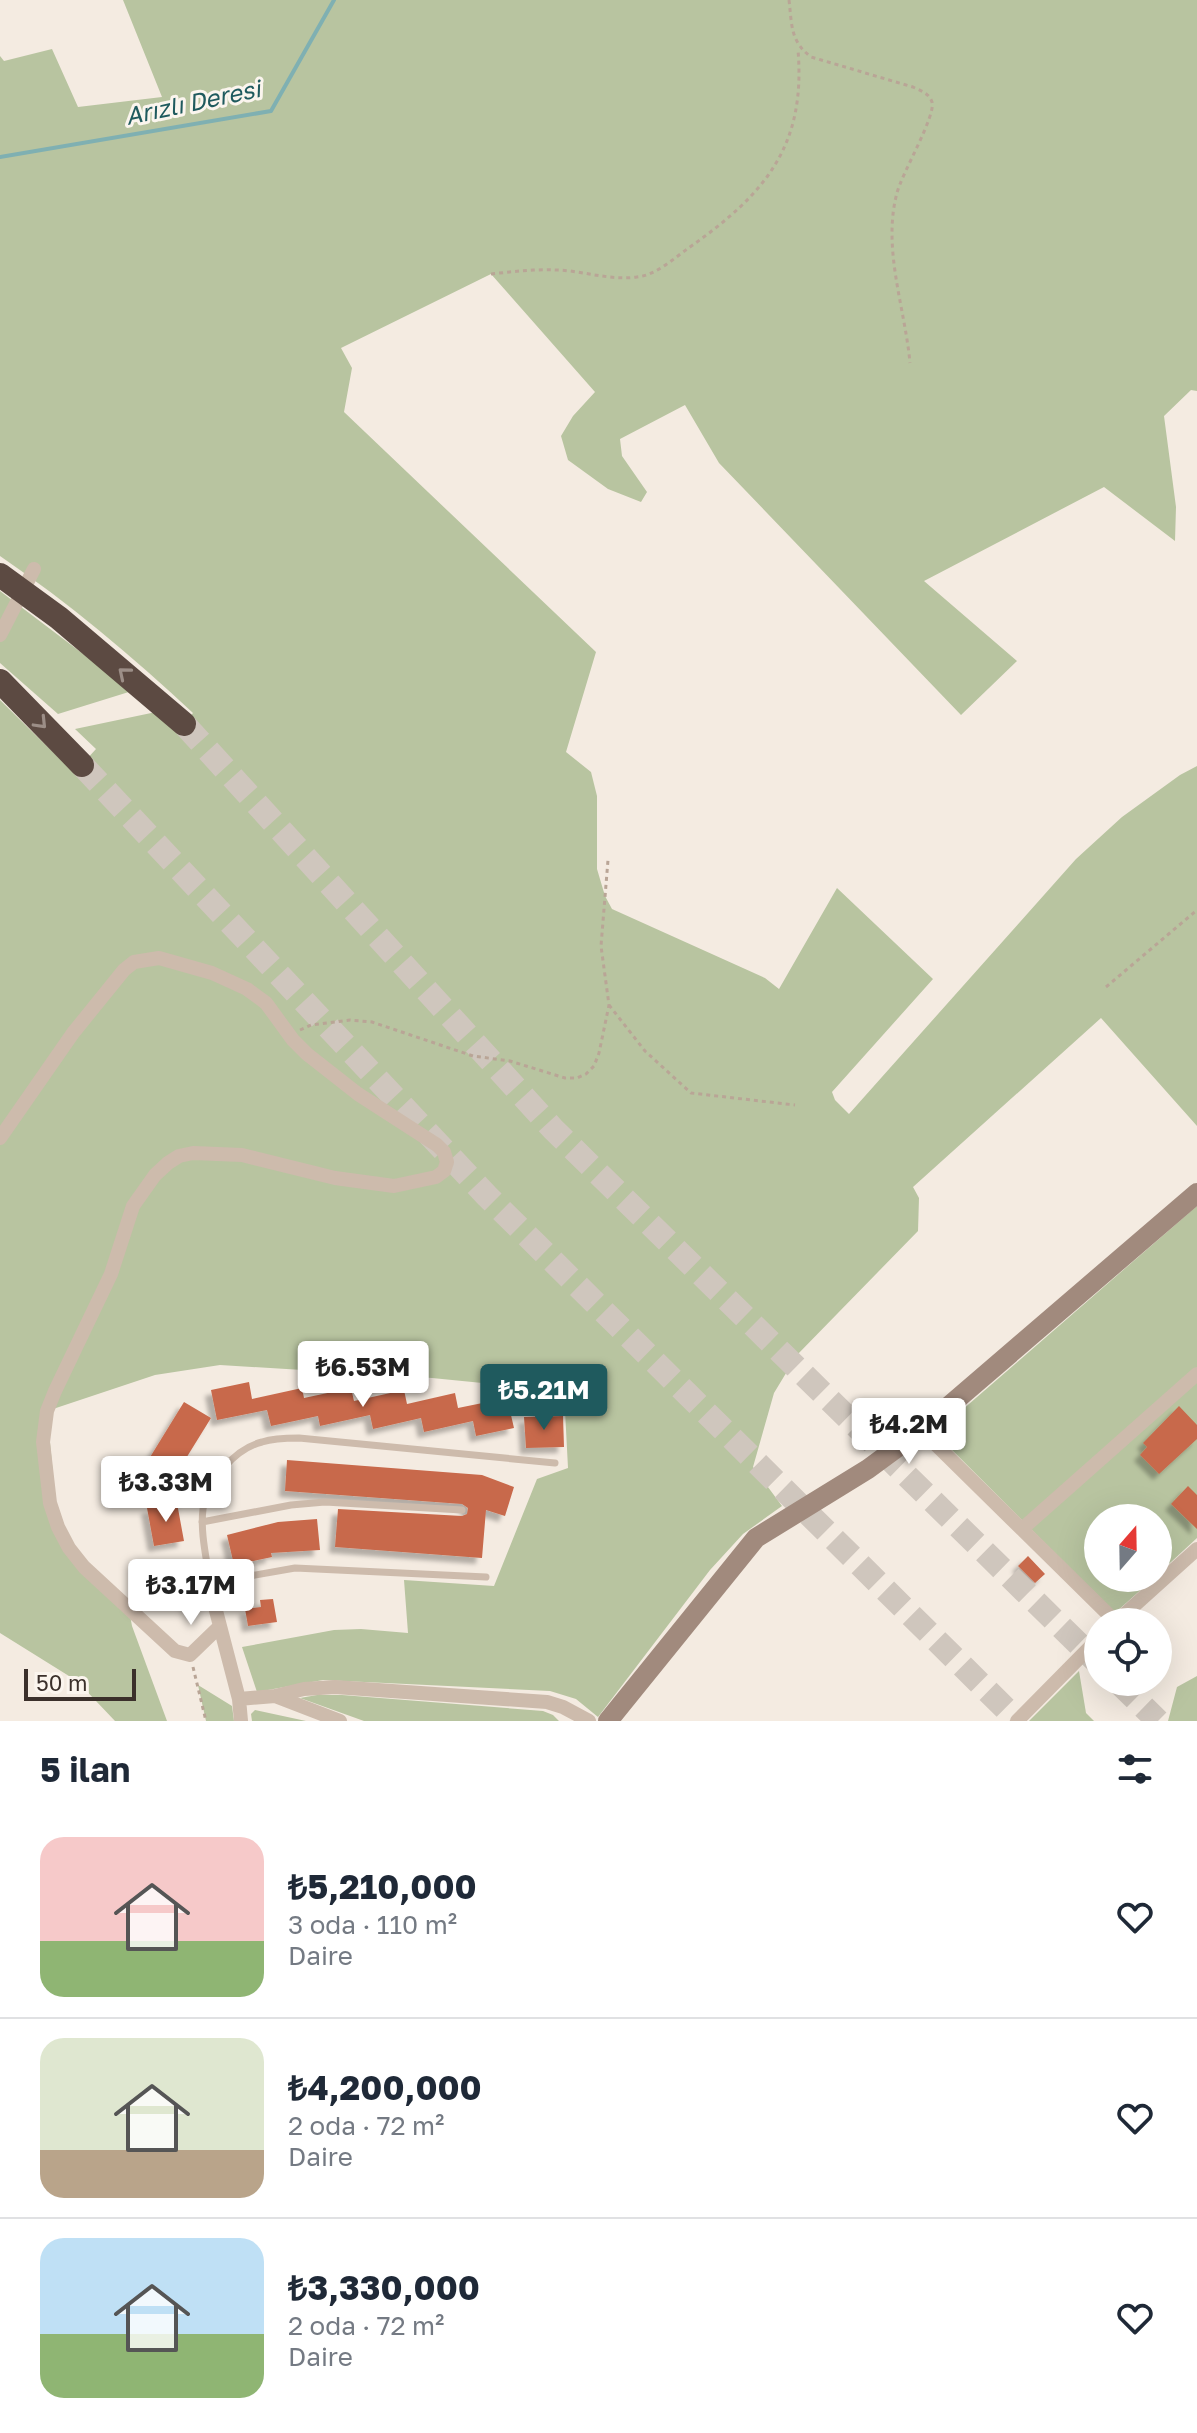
<!DOCTYPE html>
<html lang="tr">
<head>
<meta charset="utf-8">
<style>
  :root { --surface:#fff; --page:#f2f2f3; --text:#1f2937; --muted:#747a83; --line:#e0e1e3; --accent:#1f5a5e }
  body { margin:0; font-family:"Golos Text",sans-serif; background:var(--page); color:var(--text); height:100vh; display:flex; flex-direction:column; font-size:30px; white-space:nowrap }
  * { box-sizing:border-box; margin:0 }
  p { font-size:26px; color:var(--muted) }
  .icon { flex:none; width:44px; height:44px; fill:none; stroke:currentColor; stroke-width:2; stroke-linecap:round; stroke-linejoin:round }
  .map { position:relative; height:1721px; overflow:hidden }
  .panel { display:flex; flex-direction:column; background:var(--surface); flex:1 }
  .panel>* { flex:none }
  .needle { width:52px; rotate:20deg }
  .buttons { position:absolute; left:1084px; top:1504px; display:grid; gap:16px }
  .buttons a { display:grid; place-items:center; width:88px; height:88px; border-radius:50%; background:var(--surface); box-shadow:0 8px 32px #0002; font-size:40px }
  .scale { position:absolute; left:24px; bottom:20px; width:112px; box-sizing:border-box; padding-left:8px; border:4px solid #3b302b; border-top:0; font-size:22px; line-height:28px; white-space:nowrap; color:#3b302b; -webkit-text-stroke:6px #fbf5ee; paint-order:stroke }
  .price { position:absolute; translate:-50% -68px; padding:0 18px; border-radius:8px; background:#fff; color:#222; font-size:26px; line-height:52px; filter:drop-shadow(0 2px 4px #0008) }
  .price::after { content:''; position:absolute; left:50%; top:48px; width:24px; height:18px; margin-left:-12px; background:inherit; clip-path:polygon(0 0,100% 0,50% 100%) }
  .price.current { background:var(--accent); color:#fff }
  ul { padding:0; list-style:none }
  li { display:flex; align-items:center; gap:24px; height:200px; padding:0 40px }
  li+li { border-top:2px solid var(--line) }
  li span { display:grid; place-items:center; flex:none; width:224px; height:160px; border-radius:24px; color:#555 }
  li>.icon { margin-inline-start:auto }
  span .icon { width:96px; height:96px; fill:#fffc; stroke-width:1 }
  li b { font-size:34px }
  h2 { display:flex; justify-content:space-between; align-items:center; height:96px; padding:0 40px; font-size:34px }
  .map>svg:first-child { display:block }
</style>
</head>
<body>
<div class="map">
<svg width="1197" height="1721" viewBox="0 0 1197 1721">
  <defs>
    <filter id="shadow"><feDropShadow dx="-6" dy="6" stdDeviation="2" flood-color="#0004"/></filter>
  </defs>
  <rect width="100%" height="100%" fill="#f4ebe1"/>
  <path fill="#b8c4a0" d="M 123,0 L 1197,0 L 1197,391 L 1191,390 L 1164,416 L 1176,507 L 1175,541 L 1104,487 L 924,581 L 1017,661 L 961,715 L 719,463 L 685,405 L 620,439 L 622,456 L 647,492 L 641,502 L 608,489 L 568,460 L 561,436 L 573,416 L 595,392 L 491,274 L 341,348 L 352,368 L 344,412 L 596,652 L 566,752 L 591,772 L 597,796 L 597,869 L 605,896 L 612,909 L 765,978 L 779,989 L 837,888 L 933,979 L 832,1092 L 835,1100 L 849,1114 L 1076,859 L 1122,817 L 1180,775 L 1197,766 L 1197,1126 L 1101,1018 L 913,1187 L 919,1198 L 918,1231 L 797,1355 L 774,1393 L 753,1467 L 782,1506 L 743,1534 L 710,1570 L 598,1717 L 576,1699 L 550,1691 L 323,1680 L 257,1692 L 242,1647 L 334,1630 L 361,1629 L 408,1633 L 404,1580 L 494,1586 L 537,1479 L 568,1468 L 564,1391 L 432,1378 L 220,1365 L 155,1375 L 47,1411 L 58,1527 L 129,1610 L 132,1626 L 167,1721 L 115,1721 L 77,1681 L 0,1633 L 0,700 L 74,773 L 96,749 L 75,729 L 156,712 L 178,730 L 193,713 C 132,656 69,603 0,556 L 0,56 L 4,61 L 52,49 L 78,107 L 162,97 Z
    M 0,591 L 132,691 L 58,714 L 0,663 Z
    M 1197,1206 L 1197,1538 L 1158,1574 L 1158,1518 L 1098,1518 L 1098,1578 L 1154,1578 L 1115,1613 L 939,1437 L 939,1430 Z
    M 1079,1671 L 1086,1713 L 1094,1721 L 1029,1721 Z
    M 1197,1676 L 1197,1721 L 1168,1721 L 1177,1687 Z
    M 198,1685 L 232,1706 L 234,1721 L 206,1721 Z
    M 317,1695 L 342,1695 L 543,1711 L 553,1715 L 559,1721 L 364,1721 L 300,1698 Z
    M 255,1710 L 306,1721 L 252,1721 L 251,1714 Z"/>
  <g fill="none" stroke-linecap="round" stroke-linejoin="round">
    <path stroke="#7fb0b2" stroke-width="4" d="M 0,157 L 271,111 L 334,0"/>
  </g>
  <path fill="#c8694b" filter="url(#shadow)" d="M 249,1382 L 252,1399 L 302,1388 L 304,1398 L 351,1388 L 354,1401 L 404,1390 L 407,1404 L 455,1393 L 458,1408 L 507,1398 L 514,1428 L 476,1436 L 473,1421 L 424,1432 L 421,1418 L 373,1429 L 370,1415 L 320,1426 L 318,1416 L 271,1426 L 267,1410 L 217,1420 L 211,1390 Z
    M 184,1402 L 211,1418 L 162,1497 L 136,1480 Z
    M 1179,1406 L 1197,1425 L 1197,1439 L 1159,1474 L 1140,1455 L 1147,1447 L 1143,1443 Z
    M 563,1416 L 564,1447 L 526,1448 L 524,1417 Z
    M 287,1460 L 482,1475 L 514,1487 L 505,1516 L 486,1510 L 482,1558 L 335,1547 L 338,1509 L 462,1516 L 467,1514 L 468,1508 L 462,1504 L 285,1491 Z
    M 1188,1486 L 1197,1495 L 1197,1529 L 1171,1504 Z
    M 177,1503 L 184,1541 L 154,1546 L 147,1508 Z
    M 317,1519 L 320,1550 L 271,1553 L 272,1557 L 234,1565 L 227,1535 L 278,1522 Z
    M 1028,1556 L 1045,1574 L 1035,1583 L 1018,1566 Z
    M 273,1599 L 277,1622 L 248,1626 L 245,1609 L 261,1607 L 260,1600 Z"/>
  <g fill="none" stroke-linecap="round" stroke-linejoin="round">
    <path stroke="#cfc6bd" stroke-width="24" stroke-dasharray="24 12" stroke-linecap="butt" d="M 184,724 L 553,1129 L 1098,1663
      M 82,765 L 487,1196 L 1018,1721
      M 1118,1682 L 1158,1721"/>
    <path stroke="#b9a596" stroke-width="3" stroke-dasharray="4 4" stroke-linecap="butt" d="M 789,0 C 792,25 790,41 811,57 L 913,87 C 921,91 929,93 932,102 C 936,116 902,173 897,193 C 882,248 905,308 910,363
      M 491,274 C 518,271 543,268 570,271 C 593,274 614,280 637,277 C 657,275 674,258 690,247 C 765,194 806,146 798,50
      M 1106,987 L 1197,910
      M 609,1005 L 645,1051 L 691,1093 L 795,1105
      M 300,1030 L 311,1025 L 350,1020 L 372,1022 L 473,1056 L 510,1061 L 565,1078 L 577,1078 L 586,1074 L 594,1066 L 599,1053 L 609,1005 L 601,946 L 608,860
      M 193,1667 L 206,1721"/>
    <path stroke="#cdbbac" stroke-width="7" d="M 202,1522 L 291,1505 L 325,1502 L 462,1510
      M 486,1577 L 295,1568 L 210,1583 C 207,1560 200,1533 203,1509 C 208,1481 234,1449 262,1442 C 274,1438 287,1438 299,1438 L 555,1463"/>
    <path stroke="#cdbbac" stroke-width="14" d="M 0,635 L 34,569
      M 0,1138 L 73,1033 L 124,970 L 134,962 L 159,958 L 212,973 L 247,989 L 266,1003 L 293,1040 L 307,1054 L 358,1094 L 437,1145 L 444,1152 L 447,1162 L 444,1171 L 436,1177 L 394,1186 L 335,1178 L 242,1155 L 193,1153 L 179,1156 L 168,1163 L 155,1175 L 133,1206 L 111,1274 L 55,1391 L 47,1411 L 43,1442 L 50,1503 L 58,1527 L 69,1548 L 84,1567 L 175,1651 L 190,1655 L 219,1627
      M 921,1430 L 1116,1622
      M 1022,1529 L 1197,1374
      M 214,1603 L 239,1699 L 241,1721
      M 1116,1622 L 1197,1549
      M 275,1696 L 304,1689 L 335,1687 L 547,1702 L 563,1707 L 589,1721
      M 239,1699 L 275,1696 L 340,1721
      M 1017,1721 L 1098,1639"/>
    <path stroke="#a18a7d" stroke-width="20" d="M 608,1721 L 756,1538 L 868,1469 L 921,1430 L 1197,1193"/>
    <path stroke="#5c4a42" stroke-width="24" d="M 0,575 L 59,618 L 184,724
      M 0,681 L 82,765"/>
  </g>
  <defs><path id="oneway-chevron" d="M-2-3.5L2.5 0L-2 3.5" fill="none" stroke-width="1.6" stroke-linecap="round" stroke-linejoin="round" transform="scale(2)"/></defs>
  <g stroke="#9c8e87">
    <use href="#oneway-chevron" transform="translate(124 673) rotate(-140)"/>
    <use href="#oneway-chevron" transform="translate(41 723) rotate(46)"/>
  </g>
  <g text-anchor="middle" stroke-width="6" stroke-linejoin="round" paint-order="stroke">
    <g font-size="24" font-style="italic" fill="#1f5a5e" stroke="#fbf5ee">
      <text transform="translate(193 103) rotate(-12)" y="8">Arızlı Deresi</text>
    </g>
  </g>
</svg>
<div class="buttons">
<a><svg class="needle" viewBox="-14 -14 28 28"><path d="M0-13l5 13h-10z" fill="#e53935"/><path d="M0 13l5-13h-10z" fill="#747a83"/></svg></a>
<a><svg class="icon" aria-label="locate" viewBox="0 0 24 24"><circle cx="12" cy="12" r="6"/><path d="M12 2v4M12 18v4M2 12h4M18 12h4"/></svg></a>
</div>
<div class="scale">50 m</div>
<b class="price" style="left:363px;top:1409px">₺6.53M</b>
<b class="price current" style="left:544px;top:1432px">₺5.21M</b>
<b class="price" style="left:909px;top:1466px">₺4.2M</b>
<b class="price" style="left:166px;top:1524px">₺3.33M</b>
<b class="price" style="left:191px;top:1627px">₺3.17M</b>
</div>
<section class="panel">
<h2>5 ilan<svg class="icon" aria-label="filters" viewBox="0 0 24 24"><path d="M4 7h16M4 17h16"/><circle cx="9" cy="7" r="2"/><circle cx="15" cy="17" r="2"/></svg></h2>
<ul>
<li><span style="background:linear-gradient(#f6c9c9 65%,#8fb573 0)"><svg class="icon" aria-label="home" viewBox="0 0 24 24"><path d="M3 11l9-7 9 7M6 9v11h12V9"/></svg></span><div><b>₺5,210,000</b><p>3 oda · 110 m²</p><p>Daire</p></div><svg class="icon" aria-label="heart" viewBox="0 0 24 24"><path d="M12 20l-8-8c-3-5 5-10 8-4 3-6 11-1 8 4z"/></svg></li>
<li><span style="background:linear-gradient(#dfe7d0 70%,#b9a48a 0)"><svg class="icon" aria-label="home" viewBox="0 0 24 24"><path d="M3 11l9-7 9 7M6 9v11h12V9"/></svg></span><div><b>₺4,200,000</b><p>2 oda · 72 m²</p><p>Daire</p></div><svg class="icon" aria-label="heart" viewBox="0 0 24 24"><path d="M12 20l-8-8c-3-5 5-10 8-4 3-6 11-1 8 4z"/></svg></li>
<li><span style="background:linear-gradient(#bfe0f5 60%,#8fb573 0)"><svg class="icon" aria-label="home" viewBox="0 0 24 24"><path d="M3 11l9-7 9 7M6 9v11h12V9"/></svg></span><div><b>₺3,330,000</b><p>2 oda · 72 m²</p><p>Daire</p></div><svg class="icon" aria-label="heart" viewBox="0 0 24 24"><path d="M12 20l-8-8c-3-5 5-10 8-4 3-6 11-1 8 4z"/></svg></li>
</ul>
</section>
</body>
</html>
